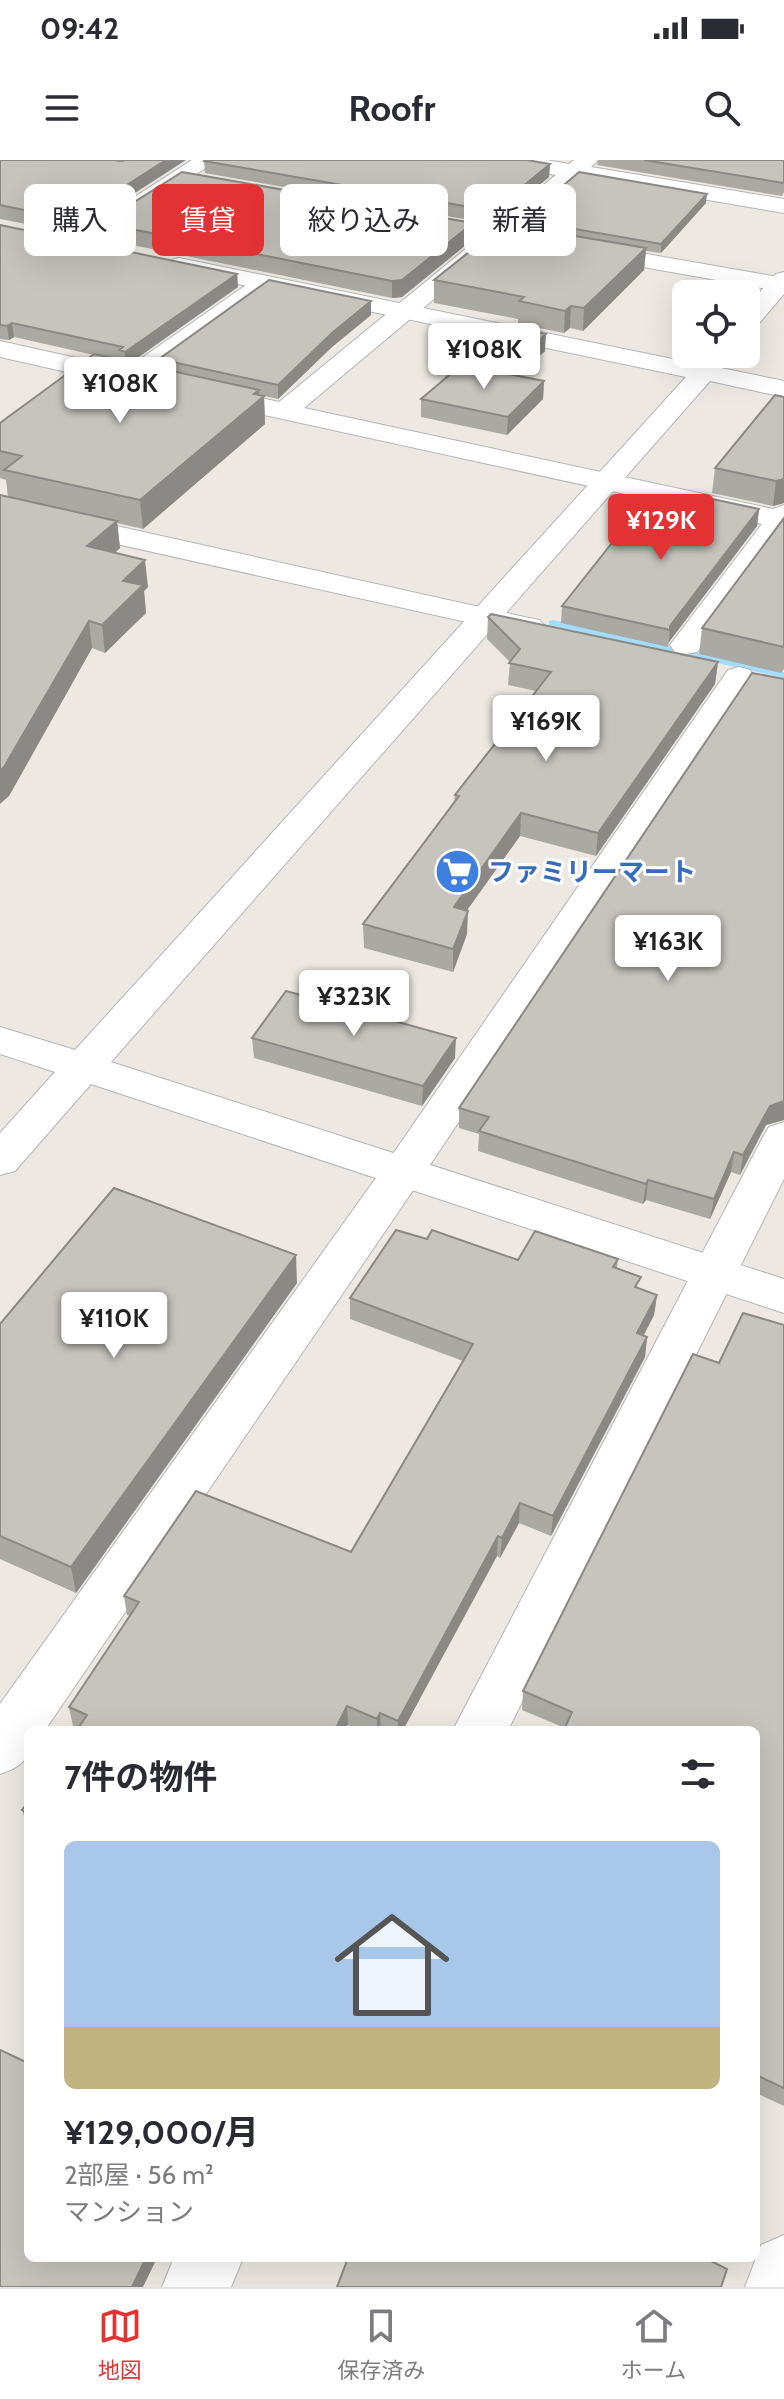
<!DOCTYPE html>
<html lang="ja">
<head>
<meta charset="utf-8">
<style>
  :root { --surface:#fff; --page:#f7f7f7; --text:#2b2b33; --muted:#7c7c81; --line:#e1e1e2; --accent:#e33234 }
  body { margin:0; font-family:Cabin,"Noto Sans JP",sans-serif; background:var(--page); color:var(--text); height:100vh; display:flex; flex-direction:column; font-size:30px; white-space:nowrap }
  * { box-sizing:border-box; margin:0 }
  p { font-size:26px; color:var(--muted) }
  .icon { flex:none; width:44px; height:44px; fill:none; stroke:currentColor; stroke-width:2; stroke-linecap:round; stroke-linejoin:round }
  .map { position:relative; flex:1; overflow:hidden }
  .drawer { position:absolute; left:24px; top:1566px; width:736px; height:536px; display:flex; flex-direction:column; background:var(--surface); border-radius:12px; box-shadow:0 8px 32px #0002 }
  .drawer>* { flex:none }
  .banner { position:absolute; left:24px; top:24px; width:736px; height:72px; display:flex; gap:16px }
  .controls { position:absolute; left:672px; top:120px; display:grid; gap:16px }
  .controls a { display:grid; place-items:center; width:88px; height:88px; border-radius:12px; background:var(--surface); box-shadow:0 8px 32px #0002; font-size:40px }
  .price { position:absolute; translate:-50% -68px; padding:0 18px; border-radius:8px; background:#fff; color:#222; font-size:26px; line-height:52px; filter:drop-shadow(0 2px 4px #0008) }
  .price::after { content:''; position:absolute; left:50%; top:48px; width:24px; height:18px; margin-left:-12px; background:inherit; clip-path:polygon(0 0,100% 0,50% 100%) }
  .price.current { background:var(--accent); color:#fff }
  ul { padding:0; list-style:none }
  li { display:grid; align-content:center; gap:16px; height:424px; padding:0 40px }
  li+li { border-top:2px solid var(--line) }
  li span { display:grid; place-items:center; height:248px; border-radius:12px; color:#555 }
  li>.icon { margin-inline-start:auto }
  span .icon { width:144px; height:144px; fill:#fffc; stroke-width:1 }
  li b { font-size:34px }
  h2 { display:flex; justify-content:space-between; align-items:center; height:96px; padding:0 40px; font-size:34px }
  .chip { padding:0 28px; border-radius:12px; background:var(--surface); box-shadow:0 8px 32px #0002; font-size:28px; line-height:72px }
  .chip.current { background:var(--accent); color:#fff }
  .status { display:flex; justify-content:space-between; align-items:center; height:56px; padding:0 40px; background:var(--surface); direction:ltr }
  .status svg { height:22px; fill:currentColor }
  header { display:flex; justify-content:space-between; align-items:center; height:104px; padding:0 40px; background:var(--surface); font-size:36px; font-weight:700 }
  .tabs { display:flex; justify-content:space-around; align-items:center; height:112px; border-top:2px solid var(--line); background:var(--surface); font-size:22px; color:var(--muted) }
  .tabs a { display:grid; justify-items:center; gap:4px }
  .tabs .current { color:var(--accent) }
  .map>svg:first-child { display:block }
</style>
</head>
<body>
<div class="status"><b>09:42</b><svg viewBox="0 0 49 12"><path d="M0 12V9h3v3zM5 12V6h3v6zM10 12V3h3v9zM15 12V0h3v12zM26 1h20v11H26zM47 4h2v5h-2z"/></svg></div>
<header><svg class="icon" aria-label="menu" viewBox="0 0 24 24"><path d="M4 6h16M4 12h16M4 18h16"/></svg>Roofr<svg class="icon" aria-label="search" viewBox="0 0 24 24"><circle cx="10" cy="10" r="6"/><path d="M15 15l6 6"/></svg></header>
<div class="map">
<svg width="784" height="2127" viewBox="0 0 784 2127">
  <rect width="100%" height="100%" fill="#ede9e2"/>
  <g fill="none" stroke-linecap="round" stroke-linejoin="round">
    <path fill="#a3ddfc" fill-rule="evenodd" d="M 553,460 L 784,512 L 784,518 L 549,465 L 549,461 Z"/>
    <defs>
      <path id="street" d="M 192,0 L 218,0 L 83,88 L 67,88 L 63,83 Z
        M 496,0 L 546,0 L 569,4 L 574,0 L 598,0 L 591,7 L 784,39 L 784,53 L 578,18 L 515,71 L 784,118 L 784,132 L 502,82 L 304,248 L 773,349 L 784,345 L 784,374 L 697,492 L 686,494 L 675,492 L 670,485 L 762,364 L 205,242 L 196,240 L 192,234 L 196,228 L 205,226 L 279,242 L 479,78 L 407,65 L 404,60 L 407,55 L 415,53 L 492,67 L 556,15 L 507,6 Z
        M 264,116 L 272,118 L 276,123 L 272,128 L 147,219 L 143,224 L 134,227 L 0,197 L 0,181 L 126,209 L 256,118 Z
        M 0,340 L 529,458 L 540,460 L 545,467 L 540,474 L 529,476 L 0,358 Z
        M 739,507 L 750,510 L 755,517 L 418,1023 L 45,1570 L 28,1570 C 28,1599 28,1604 0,1614 L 0,1544 L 388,1001 L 728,510 Z
        M 784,962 L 784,1019 L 508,1570 L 453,1570 L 763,977 L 769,967 Z
        M 784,2075 L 784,2127 L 745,2127 L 761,2085 Z
        M 174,2098 L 243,2098 L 231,2127 L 162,2127 Z"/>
      <path id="secondary" d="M 179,98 L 697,204 L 706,194 L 733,194 L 721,208 L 784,221 L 784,237 L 710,221 L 111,902 L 784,1119 L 784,1153 L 91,924 L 15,1011 L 0,1015 L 0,973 L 55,912 L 0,894 L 0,867 L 75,890 L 686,217 L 171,110 L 167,105 L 171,100 Z
        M 784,112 L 784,134 L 755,168 L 746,170 L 746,148 L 776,114 Z"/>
    </defs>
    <use href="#street" stroke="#b3b5b9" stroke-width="2"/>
    <use href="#secondary" stroke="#b1b6b9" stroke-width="2"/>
    <use href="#street" fill="#fff" fill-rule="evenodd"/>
    <use href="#secondary" fill="#fff" fill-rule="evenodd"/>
  </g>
  <path fill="#aba9a3" d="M 0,0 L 114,0 L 73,73 L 0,59 Z
    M 598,0 L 784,0 L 784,32 L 782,36 L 597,5 Z
    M 204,1 L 550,4 L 549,17 L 492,64 L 205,13 Z
    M 706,43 L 661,93 L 646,91 L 644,110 L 583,171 L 570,168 L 564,173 L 518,164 L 518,159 L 434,143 L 434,120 L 523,67 L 523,60 Z
    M 101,63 L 472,80 L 402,137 L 392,138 L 103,79 Z
    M 0,65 L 237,114 L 238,127 L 131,202 L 160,208 L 159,199 L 371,141 L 371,155 L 332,187 L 278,239 L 259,235 L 264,236 L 265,264 L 143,369 L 117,363 L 120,388 L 115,393 L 148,427 L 144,431 L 146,453 L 105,493 L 92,488 L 9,636 L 8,337 L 6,320 L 0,318 L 0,263 L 94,195 L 14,177 L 9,180 L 0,179 Z
    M 467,191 L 545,191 L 517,216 L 544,221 L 543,239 L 507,275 L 421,257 L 421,239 L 466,206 Z
    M 784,237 L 784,343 L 773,346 L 712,333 L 715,308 Z
    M 759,349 L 757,366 L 669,482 L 668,487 L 561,463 L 562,446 L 638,355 Z
    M 784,358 L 784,509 L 781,513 L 699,494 L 702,468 Z
    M 488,457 L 718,502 L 715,524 L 596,696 L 520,676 L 467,750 L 467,774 L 453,812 L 364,788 L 363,764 L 454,642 L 455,635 L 536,531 L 508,525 L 510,502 L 487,479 Z
    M 784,519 L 784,960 L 766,965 L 740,1015 L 731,1012 L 710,1059 L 646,1040 L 643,1044 L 478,991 L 479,974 L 459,968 L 459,948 Z
    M 252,878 L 455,898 L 422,946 L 254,898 Z
    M 427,1079 L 518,1100 L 618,1099 L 617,1108 L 639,1128 L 657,1135 L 654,1155 L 644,1175 L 647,1177 L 645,1197 L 551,1376 L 519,1363 L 500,1398 L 497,1396 L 403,1570 L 359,1570 L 348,1565 L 78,1568 L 73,1566 L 69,1547 L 130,1456 L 127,1455 L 124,1436 L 351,1392 L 463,1201 L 350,1159 L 350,1138 Z
    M 297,1123 L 76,1433 L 0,1399 L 0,1164 Z
    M 784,1165 L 784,1946 L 756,1933 L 756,1570 L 565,1568 L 522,1550 L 523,1531 L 719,1203 Z
    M 28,1642 L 28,1669 L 22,1650 Z"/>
  <path fill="#8b8985" d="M 166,0 L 186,0 L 73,73 L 72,60 Z
    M 550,4 L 549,17 L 492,64 L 493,51 Z
    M 707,34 L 706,43 L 661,93 L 661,84 Z
    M 473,63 L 472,80 L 402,137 L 392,138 L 392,121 Z
    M 646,88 L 644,110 L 583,171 L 584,148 Z
    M 237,114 L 238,127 L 126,206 L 125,192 Z
    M 371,141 L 371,155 L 332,187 L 278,239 L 278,225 L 332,173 Z
    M 571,146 L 570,168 L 564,173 L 565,151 Z
    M 12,163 L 14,177 L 9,180 L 7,166 Z
    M 546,174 L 545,191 L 515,218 L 516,201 Z
    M 544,221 L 543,239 L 507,275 L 508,257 Z
    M 259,230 L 259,240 L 264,236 L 265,264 L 143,369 L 140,340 Z
    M 784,319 L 784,343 L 773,346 L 776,321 Z
    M 759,349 L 757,366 L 669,482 L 670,466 Z
    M 117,361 L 120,388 L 90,414 L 87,386 Z
    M 145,400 L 148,427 L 144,431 L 146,453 L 105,493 L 102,465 L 123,421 Z
    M 89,461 L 92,488 L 9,636 L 0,644 L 0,611 Z
    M 718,502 L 715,524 L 596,696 L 598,673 Z
    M 521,653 L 520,676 L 453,770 L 454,747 Z
    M 468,751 L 467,774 L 453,812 L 453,789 Z
    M 456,878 L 455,898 L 422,946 L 423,926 Z
    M 784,941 L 784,960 L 766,965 L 740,1015 L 743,995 L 770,946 Z
    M 734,992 L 731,1012 L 710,1059 L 714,1039 Z
    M 648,1020 L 646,1040 L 643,1044 L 646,1024 Z
    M 296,1095 L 297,1123 L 76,1433 L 71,1407 Z
    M 657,1135 L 654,1155 L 634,1193 L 637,1173 Z
    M 647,1177 L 645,1197 L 551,1376 L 553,1356 Z
    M 520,1343 L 519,1363 L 500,1398 L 502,1378 Z
    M 498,1376 L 497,1396 L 403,1570 L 398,1570 L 398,1561 Z
    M 347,1546 L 348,1565 L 345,1570 L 335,1570 Z
    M 380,1553 L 381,1570 L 377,1570 L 377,1559 Z
    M 146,2098 L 157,2098 L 143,2127 L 132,2127 Z"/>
  <path fill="#c7c4be" stroke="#8b8985" stroke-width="2" d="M 0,0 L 114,0 L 122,1 L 125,0 L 166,0 L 72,60 L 0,45 Z
    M 205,0 L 527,0 L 550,4 L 493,51 L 204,1 Z
    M 644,0 L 784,0 L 784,22 L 783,23 Z
    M 182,12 L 473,63 L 402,120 L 392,121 L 101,63 Z
    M 579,12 L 707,34 L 661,84 L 523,60 Z
    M 504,64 L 646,88 L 584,148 L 571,146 L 565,151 L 519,141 L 524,137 L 434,120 Z
    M 0,65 L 237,114 L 125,192 L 119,190 L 123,187 L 12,163 L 7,166 L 0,165 Z
    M 269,120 L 371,141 L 332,173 L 278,225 L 159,199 Z
    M 499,164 L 546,174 L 516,201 L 467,191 Z
    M 94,194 L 259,230 L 254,234 L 264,236 L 140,340 L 4,310 L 22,296 L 0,291 L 0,263 Z
    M 461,205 L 544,221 L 508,257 L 421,239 Z
    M 775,235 L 784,237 L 784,319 L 776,321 L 715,308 Z
    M 0,335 L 117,361 L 87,386 L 145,400 L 123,421 L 143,425 L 102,465 L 89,461 L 4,607 L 0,611 Z
    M 698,336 L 759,349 L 670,466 L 670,470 L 562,446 L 635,354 L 638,355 L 647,344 L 685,352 Z
    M 784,358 L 784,487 L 702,468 Z
    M 491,454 L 718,502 L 598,673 L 521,653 L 454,747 L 468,751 L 453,789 L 363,764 L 459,636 L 455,635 L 551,512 L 509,503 L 520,489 L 488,457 Z
    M 752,513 L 784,519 L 784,941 L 770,946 L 743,995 L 734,992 L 714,1039 L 648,1020 L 646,1024 L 479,971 L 489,957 L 459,948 Z
    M 286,831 L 456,878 L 423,926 L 252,878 Z
    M 114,1028 L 296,1095 L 71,1407 L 0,1376 L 0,1164 Z
    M 396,1070 L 427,1079 L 432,1070 L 518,1100 L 535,1071 L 618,1099 L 613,1107 L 641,1117 L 635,1127 L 657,1135 L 637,1173 L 647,1177 L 553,1356 L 520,1343 L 502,1378 L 498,1376 L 398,1561 L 380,1553 L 377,1559 L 347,1546 L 335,1570 L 77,1570 L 87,1555 L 69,1547 L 139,1442 L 124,1436 L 196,1331 L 351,1392 L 473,1184 L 350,1138 Z
    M 743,1153 L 784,1165 L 784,1928 L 756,1915 L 756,1570 L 564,1570 L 572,1552 L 523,1531 L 693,1194 L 719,1203 Z
    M 28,1642 L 28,1653 L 22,1650 Z
    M 0,1890 L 28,1903 L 28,2098 L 146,2098 L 132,2127 L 0,2127 Z
    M 348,2098 L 705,2098 L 727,2109 L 721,2127 L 337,2127 Z"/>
  <defs>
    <symbol id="supermarket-disc" viewBox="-11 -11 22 22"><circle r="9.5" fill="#3f7fe0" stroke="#fff"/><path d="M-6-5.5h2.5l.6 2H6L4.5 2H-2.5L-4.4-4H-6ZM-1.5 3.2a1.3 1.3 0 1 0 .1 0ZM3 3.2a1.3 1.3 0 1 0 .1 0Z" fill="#fff"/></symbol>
  </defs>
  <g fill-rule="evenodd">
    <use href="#supermarket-disc" x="432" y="686" width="51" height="51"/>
  </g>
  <g text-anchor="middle" stroke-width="6" stroke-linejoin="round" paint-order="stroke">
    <g font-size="26" font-weight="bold" fill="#366cbe" stroke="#fff" text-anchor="start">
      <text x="488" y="721">ファミリーマート</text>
    </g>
  </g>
</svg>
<div class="controls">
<a><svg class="icon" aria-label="locate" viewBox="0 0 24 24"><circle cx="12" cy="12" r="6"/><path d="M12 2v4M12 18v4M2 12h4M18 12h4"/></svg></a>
</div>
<b class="price" style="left:484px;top:231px">¥108K</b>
<b class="price" style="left:120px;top:265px">¥108K</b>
<b class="price current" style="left:661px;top:402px">¥129K</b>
<b class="price" style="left:546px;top:603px">¥169K</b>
<b class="price" style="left:668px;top:823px">¥163K</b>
<b class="price" style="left:354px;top:878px">¥323K</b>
<b class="price" style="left:114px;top:1200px">¥110K</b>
<div class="banner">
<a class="chip">購入</a>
<a class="chip current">賃貸</a>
<a class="chip">絞り込み</a>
<a class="chip">新着</a>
</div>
<section class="drawer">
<h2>7件の物件<svg class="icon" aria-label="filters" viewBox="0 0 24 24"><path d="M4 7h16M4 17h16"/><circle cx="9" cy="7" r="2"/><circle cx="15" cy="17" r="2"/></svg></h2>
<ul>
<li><span style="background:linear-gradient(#a9c7e8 75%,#c2b280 0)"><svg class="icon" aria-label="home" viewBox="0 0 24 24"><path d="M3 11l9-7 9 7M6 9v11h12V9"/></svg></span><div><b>¥129,000/月</b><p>2部屋 · 56 m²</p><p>マンション</p></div></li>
</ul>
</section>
</div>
<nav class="tabs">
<a class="current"><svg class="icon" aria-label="map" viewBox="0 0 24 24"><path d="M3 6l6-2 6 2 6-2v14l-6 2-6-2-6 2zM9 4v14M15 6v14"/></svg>地図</a>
<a><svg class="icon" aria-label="saved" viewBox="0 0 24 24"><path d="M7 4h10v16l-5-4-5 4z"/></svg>保存済み</a>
<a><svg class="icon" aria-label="home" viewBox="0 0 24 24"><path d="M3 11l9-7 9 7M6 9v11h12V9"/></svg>ホーム</a>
</nav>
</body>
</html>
